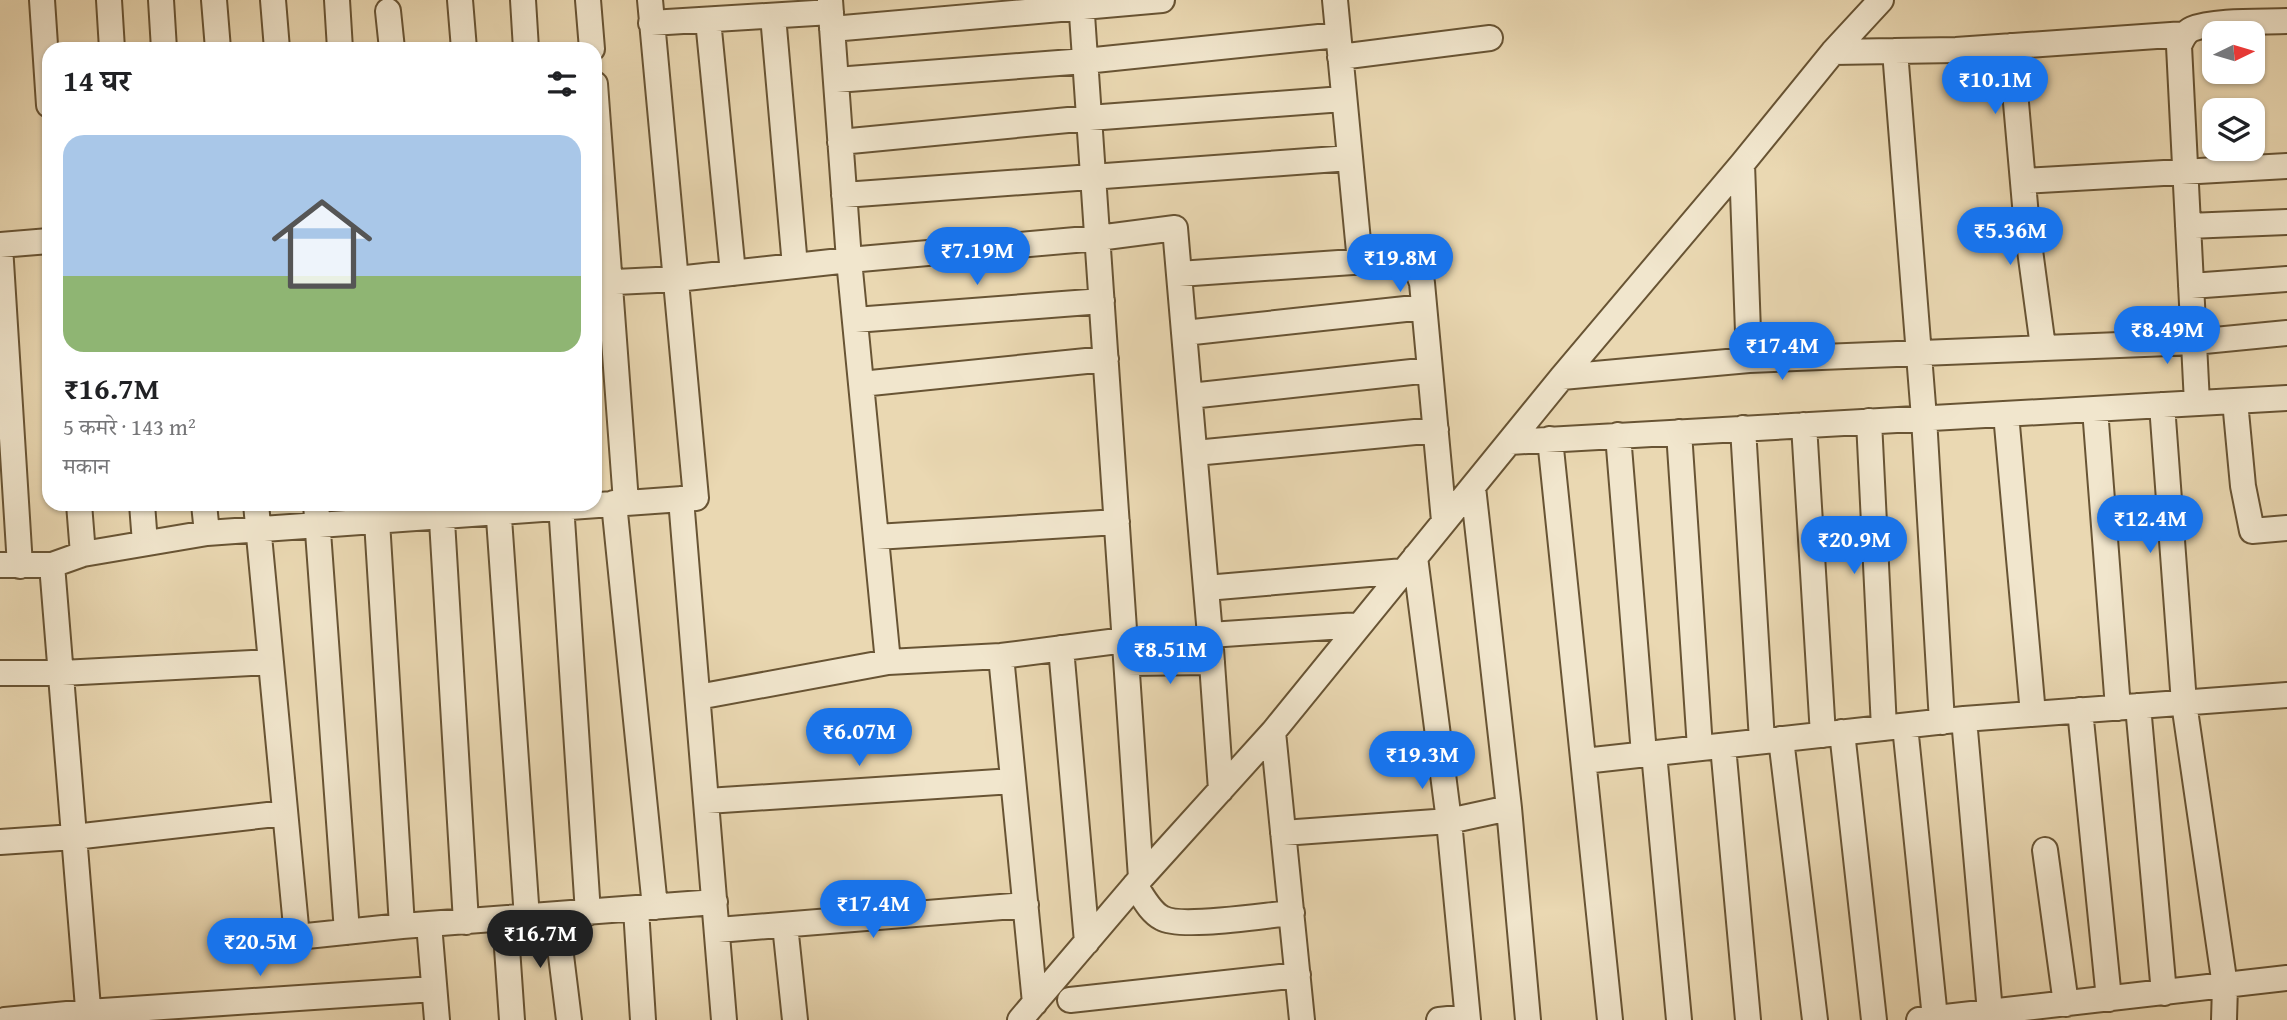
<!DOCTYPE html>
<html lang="hi">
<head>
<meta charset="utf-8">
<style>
  :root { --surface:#fff; --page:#f6f6f6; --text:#202124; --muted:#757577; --accent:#1a73e8 }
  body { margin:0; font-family:"Gentium Book Plus","Noto Serif Devanagari",serif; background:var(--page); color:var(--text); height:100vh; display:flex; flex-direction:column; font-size:26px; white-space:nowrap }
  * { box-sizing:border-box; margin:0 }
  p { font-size:23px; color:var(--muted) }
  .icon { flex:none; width:38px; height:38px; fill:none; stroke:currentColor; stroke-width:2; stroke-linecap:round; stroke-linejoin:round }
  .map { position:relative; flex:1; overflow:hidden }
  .panel { position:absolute; left:42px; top:42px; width:560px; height:469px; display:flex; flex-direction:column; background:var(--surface); border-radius:21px; box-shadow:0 2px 5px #0004 }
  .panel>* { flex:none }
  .needle { width:46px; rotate:85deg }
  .controls { position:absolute; left:2202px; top:21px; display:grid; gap:14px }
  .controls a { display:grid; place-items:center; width:63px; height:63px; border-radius:14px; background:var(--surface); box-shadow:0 2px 5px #0004; font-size:35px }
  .price { position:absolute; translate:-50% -60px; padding:0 16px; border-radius:24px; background:var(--accent); color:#fff; font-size:23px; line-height:46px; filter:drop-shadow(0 2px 4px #0008) }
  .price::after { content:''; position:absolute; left:50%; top:42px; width:21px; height:16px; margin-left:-10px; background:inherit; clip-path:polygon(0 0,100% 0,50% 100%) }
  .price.current { background:#222; color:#fff }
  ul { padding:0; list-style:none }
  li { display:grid; align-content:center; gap:14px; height:371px; padding:0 21px }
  li span { display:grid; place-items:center; height:217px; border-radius:21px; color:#555 }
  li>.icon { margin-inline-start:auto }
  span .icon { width:126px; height:126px; fill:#fffc; stroke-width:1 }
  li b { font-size:30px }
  h2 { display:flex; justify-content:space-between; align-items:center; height:84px; padding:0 21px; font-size:30px }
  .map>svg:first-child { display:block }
</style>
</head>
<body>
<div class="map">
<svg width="2287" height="1020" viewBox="0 0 2287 1020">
  <rect width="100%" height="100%" fill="#ead8b2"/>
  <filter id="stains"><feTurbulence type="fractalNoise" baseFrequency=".00286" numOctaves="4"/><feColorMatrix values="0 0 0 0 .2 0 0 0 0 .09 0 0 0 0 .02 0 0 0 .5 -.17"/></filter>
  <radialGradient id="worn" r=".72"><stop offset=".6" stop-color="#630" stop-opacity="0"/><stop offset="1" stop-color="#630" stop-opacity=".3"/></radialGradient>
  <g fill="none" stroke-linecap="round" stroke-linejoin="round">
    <defs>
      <path id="minor" d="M 42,0 L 49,105
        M 109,0 L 112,49
        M 161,0 L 164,49
        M 214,0 L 218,49
        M 273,0 L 277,49
        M 337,0 L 340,49
        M 460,0 L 464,49
        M 523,0 L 526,49
        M 588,0 L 592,49
        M 830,0 L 849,260 L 888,662
        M 1081,0 L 1141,878
        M 1335,0 L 1360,262
        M 388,11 L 392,49
        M 773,16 L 795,266
        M 708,20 L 733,273
        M 651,23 L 831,12
        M 832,29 L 1162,0
        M 2011,46 L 2027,228 L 2043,347
        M 1895,51 L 1924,418 L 1942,722
        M 1833,52 L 1956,50 L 2185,34
        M 1340,57 L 1490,38
        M 836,80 L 1085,61 L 1338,35
        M 595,84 L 626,502
        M 840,142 L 1089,118 L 1343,99
        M 1742,164 L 1749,360
        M 2023,181 L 2287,166
        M 844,195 L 1350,158
        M 2188,226 L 2287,222
        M 0,245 L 49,241
        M 0,246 L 20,566
        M 1179,274 L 1396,259 C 1414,261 1416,266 1422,283 L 1444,521
        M 595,283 L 677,279 L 849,260 L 1098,238 L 1175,228 L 1210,635 L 1221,790
        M 2191,286 L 2287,279
        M 855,320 L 1102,301
        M 1184,333 L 1424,307
        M 1562,377 L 1749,360 L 2194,342 L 2287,333
        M 861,384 L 1106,359
        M 1190,396 L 1430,370
        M 2235,401 L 2243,486 L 2252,531 L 2287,528
        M 2197,403 L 2179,46 C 2182,39 2185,32 2192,29 C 2214,20 2262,22 2287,21
        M 2162,405 L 2184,703 L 2225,986 L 2224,1020
        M 2095,409 L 2118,708
        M 2006,414 L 2033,714
        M 1869,421 L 1884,728
        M 1804,425 L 1823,735
        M 1743,428 L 1762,741
        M 1679,432 L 1700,748
        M 1618,435 L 1644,754
        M 1550,439 L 1610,1020
        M 1510,442 L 2287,398
        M 1195,453 L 1436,430
        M 1473,487 L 1509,808 L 1528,1020
        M 681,499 L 724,1020
        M 614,503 L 655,907
        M 79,504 L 83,554
        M 142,504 L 145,543
        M 204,504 L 207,533
        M 256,504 L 297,937 L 402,926 L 715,902
        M 316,504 L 347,932
        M 441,504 L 466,922
        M 498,504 L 527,918
        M 561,504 L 588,913
        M 376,505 L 402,926
        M 876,537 L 1117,522
        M 1415,557 L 1449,821 L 1468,1020
        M 0,565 L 52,565 L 83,554 L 207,533 L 696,498 L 650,0
        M 52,565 L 89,1020
        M 1206,588 L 1404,571
        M 1210,635 L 1359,625
        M 1061,648 L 1087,942
        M 1001,656 L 1035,1003
        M 1127,663 L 1212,662
        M 0,673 L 62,673 L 271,662
        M 698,697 L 888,662 L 1001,656 L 1125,640
        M 2138,706 L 2164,993
        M 2080,710 L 2109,999
        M 1964,719 L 1990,1012
        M 1905,726 L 1935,1018
        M 1273,732 L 1302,1020
        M 1842,732 L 1874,1020
        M 1781,739 L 1815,1020
        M 1723,746 L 1748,1020
        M 1654,753 L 1679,1020
        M 1584,761 L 1964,719 L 2287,695
        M 707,801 L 1013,781
        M 1283,833 L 1449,821 L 1509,808
        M 0,842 L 74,837 L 285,813
        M 2045,850 L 2066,1004
        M 1135,885 C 1143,897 1150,912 1162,918 C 1181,929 1266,915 1292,913
        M 636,909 L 643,1020
        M 556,915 L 569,1020
        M 505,919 L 512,1020
        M 429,924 L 437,1020
        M 785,925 L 795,1020
        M 718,930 L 1026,905
        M 1070,1000 L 1298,975
        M 5,1020 L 88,1012 L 434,989
        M 1020,1020 L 1141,878 L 1273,732 L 1562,377 L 1742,164 L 1833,52 L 1881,0
        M 1439,1020 L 1467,1017
        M 1919,1020 L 2287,978"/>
    </defs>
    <use href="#minor" stroke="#685434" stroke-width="28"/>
    <use href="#minor" stroke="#f1e6cd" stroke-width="24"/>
  </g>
  <rect width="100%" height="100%" filter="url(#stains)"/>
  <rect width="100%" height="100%" fill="url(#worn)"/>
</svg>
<div class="controls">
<a><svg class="needle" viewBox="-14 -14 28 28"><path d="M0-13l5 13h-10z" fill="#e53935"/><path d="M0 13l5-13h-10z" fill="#757577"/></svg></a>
<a><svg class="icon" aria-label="layers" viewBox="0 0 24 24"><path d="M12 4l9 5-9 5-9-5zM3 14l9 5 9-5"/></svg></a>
</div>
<b class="price" style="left:1995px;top:116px">₹10.1M</b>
<b class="price" style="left:2010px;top:267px">₹5.36M</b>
<b class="price" style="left:977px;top:287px">₹7.19M</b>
<b class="price" style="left:1400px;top:294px">₹19.8M</b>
<b class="price" style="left:2167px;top:366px">₹8.49M</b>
<b class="price" style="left:1782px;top:382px">₹17.4M</b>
<b class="price" style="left:2150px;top:555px">₹12.4M</b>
<b class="price" style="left:1854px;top:576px">₹20.9M</b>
<b class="price" style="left:1170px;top:686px">₹8.51M</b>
<b class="price" style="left:859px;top:768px">₹6.07M</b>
<b class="price" style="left:1422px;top:791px">₹19.3M</b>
<b class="price" style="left:873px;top:940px">₹17.4M</b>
<b class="price current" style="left:540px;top:970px">₹16.7M</b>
<b class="price" style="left:260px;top:978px">₹20.5M</b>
<section class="panel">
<h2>14 घर<svg class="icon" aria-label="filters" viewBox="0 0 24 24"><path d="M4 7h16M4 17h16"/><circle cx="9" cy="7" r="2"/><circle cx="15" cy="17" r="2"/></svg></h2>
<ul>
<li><span style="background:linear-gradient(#a9c7e8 65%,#8fb573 0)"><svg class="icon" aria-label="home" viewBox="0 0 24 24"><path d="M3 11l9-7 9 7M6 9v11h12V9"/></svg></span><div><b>₹16.7M</b><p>5 कमरे · 143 m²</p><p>मकान</p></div></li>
</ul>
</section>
</div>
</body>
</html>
